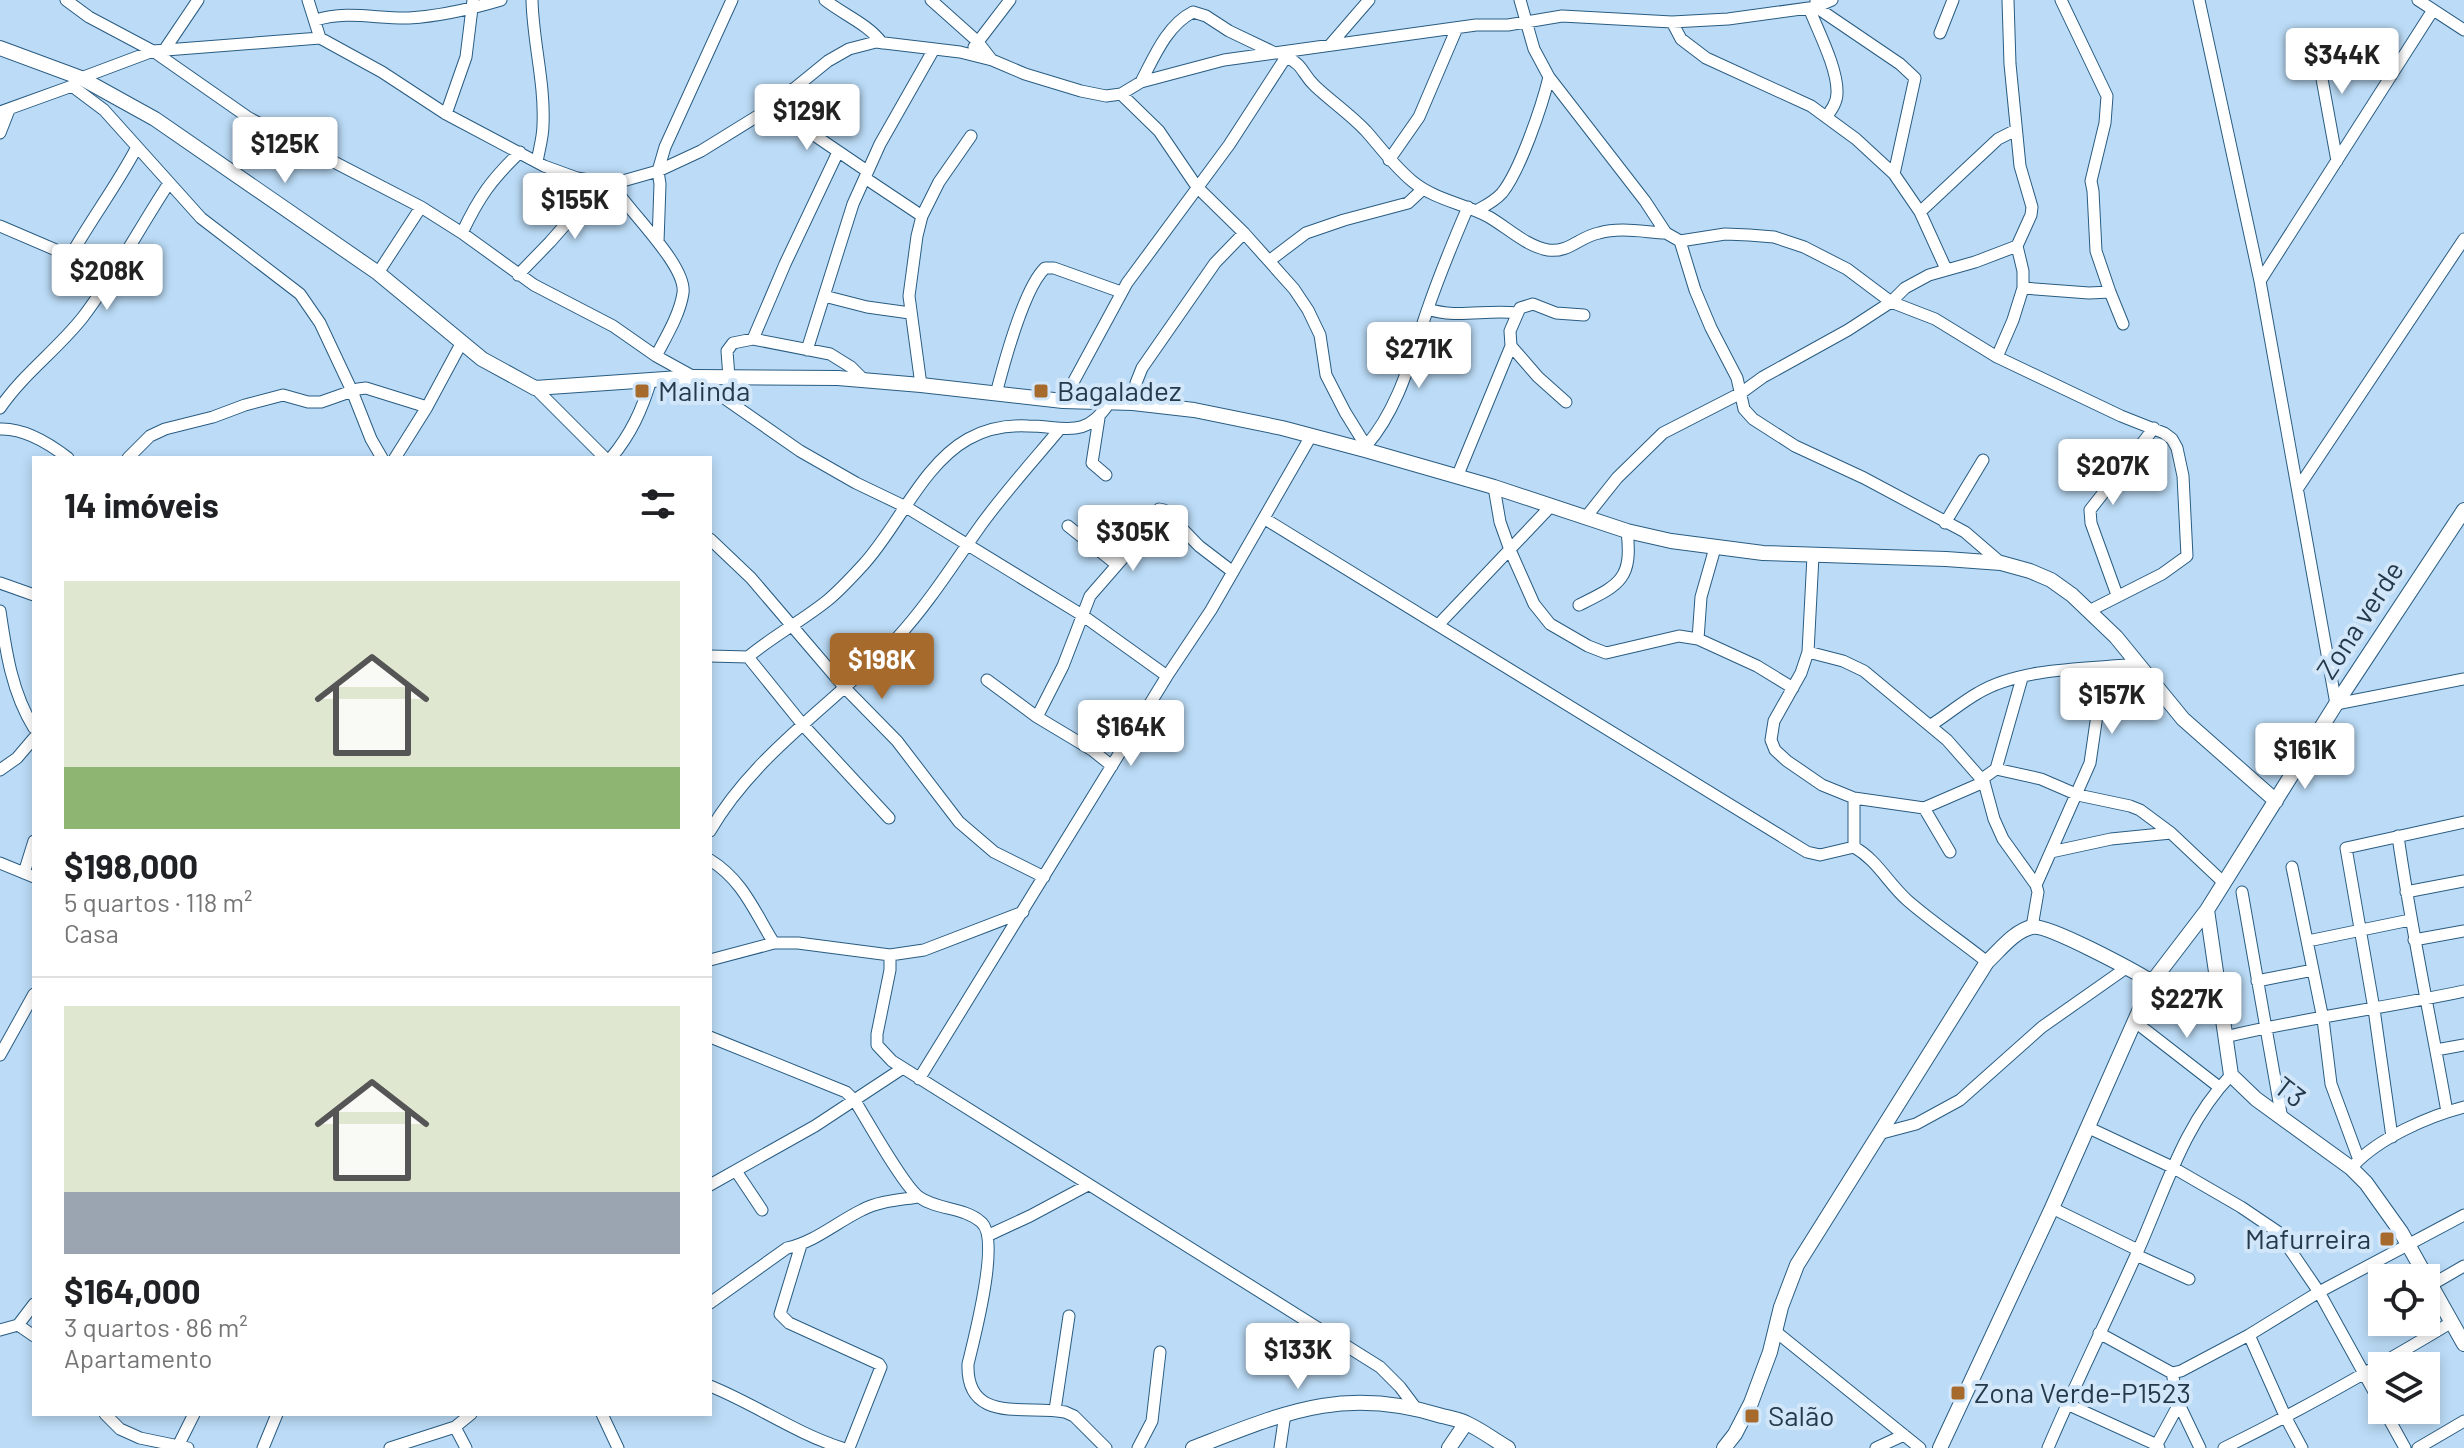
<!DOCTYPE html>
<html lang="pt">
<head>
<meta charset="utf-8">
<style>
  :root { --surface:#fff; --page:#f2f2f2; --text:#202124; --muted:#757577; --line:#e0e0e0; --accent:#a66b2c }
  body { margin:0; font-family:Barlow,sans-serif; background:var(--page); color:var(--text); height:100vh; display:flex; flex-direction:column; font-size:30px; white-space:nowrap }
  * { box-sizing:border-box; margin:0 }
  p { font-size:26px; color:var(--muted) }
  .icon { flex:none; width:44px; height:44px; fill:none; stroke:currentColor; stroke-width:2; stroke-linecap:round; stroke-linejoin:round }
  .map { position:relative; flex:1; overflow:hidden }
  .side { position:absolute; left:32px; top:456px; width:680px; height:960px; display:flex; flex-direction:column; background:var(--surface); border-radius:0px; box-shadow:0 4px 12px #0003 }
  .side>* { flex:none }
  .buttons { position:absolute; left:2368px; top:1264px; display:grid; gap:16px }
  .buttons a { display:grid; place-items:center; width:72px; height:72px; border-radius:0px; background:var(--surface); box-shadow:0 4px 12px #0003; font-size:40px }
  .price { position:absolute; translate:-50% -68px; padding:0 18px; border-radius:8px; background:#fff; color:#222; font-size:26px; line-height:52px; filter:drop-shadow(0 2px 4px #0008) }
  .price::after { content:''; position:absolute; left:50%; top:48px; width:24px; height:18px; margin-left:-12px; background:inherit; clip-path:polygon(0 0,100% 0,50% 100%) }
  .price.current { background:var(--accent); color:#fff }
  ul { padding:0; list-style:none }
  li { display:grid; align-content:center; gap:16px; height:424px; padding:0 32px }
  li+li { border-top:2px solid var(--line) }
  li span { display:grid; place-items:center; height:248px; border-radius:0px; color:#555 }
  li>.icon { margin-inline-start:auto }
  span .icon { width:144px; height:144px; fill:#fffc; stroke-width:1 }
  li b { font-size:34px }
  h2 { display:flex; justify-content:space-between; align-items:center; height:96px; padding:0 32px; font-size:34px }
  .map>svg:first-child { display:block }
</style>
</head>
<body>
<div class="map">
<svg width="2464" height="1448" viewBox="0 0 2464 1448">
  <rect width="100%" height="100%" fill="#bbdbf6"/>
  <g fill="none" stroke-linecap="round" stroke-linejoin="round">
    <defs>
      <path id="street" d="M 66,0 L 89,17 L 153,51 L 249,118 L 421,207 L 462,233 L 534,285 L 613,326 L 656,356 L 694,377 L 800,451 L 856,483 L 906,507 L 1082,615 L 1167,676
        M 308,0 L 320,38 L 382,72 L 446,114 L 544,166 L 577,178 L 612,184 L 658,171 L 701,151 L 769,109 L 828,61 L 849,49 L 876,42 L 960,52 L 992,60 L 1025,74 L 1081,91 L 1106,96 L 1121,94 L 1141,82 L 1224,60 L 1476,25 L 1508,25 L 1562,16 L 1672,22 L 1728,19 L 1816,7 L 1832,0
        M 532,0 C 533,42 545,83 543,125 C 543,137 539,150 537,162
        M 825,0 C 844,15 868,24 882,43
        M 931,0 L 977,41 L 991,59
        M 1520,0 L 1534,49 L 1549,77 L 1645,201 L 1666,233 L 1680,241 L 1695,290 L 1711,328 L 1737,378 L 1744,409 L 1753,419 L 1795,446 L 1864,478 L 1965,532 L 2001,563
        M 2061,0 L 2107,96 L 2105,123 L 2091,181 L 2093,191 L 2096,251 L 2110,292
        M 2199,0 L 2260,281 L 2336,704 L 2464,679
        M 2418,0 L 2464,30
        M 1816,1 L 1816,7 L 1900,64 L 1915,78 L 1894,174
        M 1809,8 C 1818,31 1838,69 1837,93 C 1837,102 1832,109 1827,116
        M 316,20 C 347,10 378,19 409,18 C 441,16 471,9 501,0
        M 1672,22 L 1681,39 L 1706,58 L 1811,106 L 1856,139 L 1894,174 L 1920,212 L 1946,269
        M 1940,33 L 1953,0
        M 2314,35 L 2337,161
        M 1330,45 L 1369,0
        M 974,47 L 1010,0
        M 165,49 L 198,0
        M 1286,57 C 1304,65 1302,74 1315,86 C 1332,102 1350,114 1366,131 C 1381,148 1394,166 1412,181 C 1433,199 1465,204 1489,217 C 1508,228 1526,246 1548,250 C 1569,253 1579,237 1599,233 C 1620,227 1644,232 1666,233
        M 1141,82 C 1154,57 1167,25 1193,12 L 1206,16 L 1229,31 L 1273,52
        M 72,86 L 104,110 L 201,218 L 300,294 L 320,323 L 352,391 L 371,439 L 382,458
        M 793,89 L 819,109 L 813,130 L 814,135 L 867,171
        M 1121,94 L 1159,131 L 1197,187 L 1244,233 L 1294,289 L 1308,310 L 1320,335 L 1326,375 L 1345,412 L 1366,446 L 1365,450
        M 0,112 L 72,86 L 81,78 L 153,51 L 320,38
        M 446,114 L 466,57 L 473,0
        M 0,133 L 9,110
        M 1389,160 L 1419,117 L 1457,28
        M 865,178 L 922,216
        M 612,184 C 627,210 687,265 683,293 C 680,314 666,337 656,356
        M 1476,211 C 1485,206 1495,201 1502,193 C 1520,171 1542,106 1549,77
        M 1920,212 L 1998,139 L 2016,130
        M 0,226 L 84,262 L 97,270 L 104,286
        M 462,233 C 479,197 491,180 520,152
        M 1680,241 L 1725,234 L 1749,235 L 1774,237 L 1804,247 L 1847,269 L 1891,302 L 1935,319 L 1997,357 L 2121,416 L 2164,433 L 2172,439 L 2177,448 L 2183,476 L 2187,556 L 2162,574 L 2089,611
        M 658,242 L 660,184 L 658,171 L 665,147 L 732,0
        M 71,255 C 92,218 117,185 137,147
        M 1269,261 L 1306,233 L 1344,220 L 1408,203 L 1423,189
        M 378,273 L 421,207
        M 518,275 L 550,242 L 602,183
        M 2260,281 L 2433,10
        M 2023,288 L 2089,293 L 2110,292 L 2123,324
        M 824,296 L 867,307 L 910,313
        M 1428,309 C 1457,319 1486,309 1517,313
        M 753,339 L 785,264 L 838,152
        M 1511,346 L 1538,377 L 1566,402
        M 807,350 L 853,204 L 880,144 L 934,49
        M 1997,357 L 2013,320 L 2023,288 L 2023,271 L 2017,246 L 2031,215 L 2032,207 L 2020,166 L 2010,64 L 2008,0
        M 729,377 L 727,351 L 733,343 L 753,339 L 830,354 L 851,367 L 864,380
        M 921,385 L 909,296 L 917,236 L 922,216 L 939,182 L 971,136
        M 535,388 L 605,458
        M 996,394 C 1004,363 1024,288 1045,268 L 1054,268 L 1121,292
        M 1063,401 L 1127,283 L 1229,145 L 1286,57 L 1286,53
        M 1133,403 L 1136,383 L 1142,368 L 1215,263 L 1244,233
        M 0,408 C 23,374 57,350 83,317 C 115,275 140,227 169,183
        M 1099,418 L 1092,463 L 1106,475
        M 0,429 C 24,428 50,444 68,458
        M 1366,446 C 1399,408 1411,358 1427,311 C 1439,276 1453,242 1468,207
        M 128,458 L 150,436 L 165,429 L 213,417 L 245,405 L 283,395 L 308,402 L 321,402 L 358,389 L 366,388 L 427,407
        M 395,458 L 427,407 L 462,342
        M 611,458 C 631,434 642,410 651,380
        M 1457,477 L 1511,346 L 1510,331 L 1520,308 L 1533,304 L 1556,313 L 1584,315
        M 1494,487 L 1500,522 L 1510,550 L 1534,604 L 1550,624 L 1588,646 L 1606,653 L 1679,636 L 1698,639 L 1757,666 L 1793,688
        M 2298,488 L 2464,239
        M 1586,517 L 1617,478 L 1663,433 L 1741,393 L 1763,377 L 1848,330 L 1891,302 L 1905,288 L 1929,275 L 1975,262 L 2017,246
        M 1265,519 L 1807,852 L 1820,855 L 1854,847 C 1877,860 1888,883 1907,900 C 1932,922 1961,941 1987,962
        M 1945,523 L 1983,460
        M 1068,526 L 1117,565
        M 710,539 L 751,578 L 845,688 L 897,741 L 959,822 L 994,852 L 1044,877
        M 1813,556 L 1808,652 L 1801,673 L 1774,721 L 1771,740 L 1775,750 L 1787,761 L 1822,785 L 1854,798 L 1924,808 L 1984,782
        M 0,583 L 34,595
        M 2117,595 L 2091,523 L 2090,510 L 2154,428
        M 1579,605 C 1619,585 1633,580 1627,531
        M 0,611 C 6,652 12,693 34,728
        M 1439,624 L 1552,505
        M 1698,639 L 1701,597 L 1715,548
        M 1808,652 L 1843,661 L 1864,671 L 1947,740 L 1984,782 L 1994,819 L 2003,839 L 2036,885 L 2038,892 L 2032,927
        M 710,656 L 748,657 C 773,636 802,621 828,600 C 840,590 852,577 863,565 C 898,527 922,465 968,439 C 986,429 1008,425 1028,426 C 1064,426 1085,440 1109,403
        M 748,657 L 803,725 L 889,818
        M 987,680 L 1037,717 L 1092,750 L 1112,766
        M 1037,717 L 1063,666 L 1090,596 L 1124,557 L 1159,509 L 1164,510 L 1199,546 L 1233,572
        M 1931,725 C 1947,715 1962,702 1978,693 C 2021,667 2089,669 2138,664
        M 1996,769 L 2041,779 L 2078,795 L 2130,806 L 2140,810 L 2171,833 L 2223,882
        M 0,770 L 17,758 L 34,738
        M 1982,779 L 1996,769 L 2022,678
        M 1924,808 L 1950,852
        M 710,831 C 755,753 836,702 897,638 C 929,603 954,563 981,525 C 1005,492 1033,461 1059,430
        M 2398,836 C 2411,929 2431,1020 2447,1112
        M 1854,847 L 1854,798
        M 2051,852 L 2111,839 L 2171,833
        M 710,860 C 743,880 755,913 774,943
        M 0,863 L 34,877
        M 2292,867 L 2323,1019 L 2331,1084 L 2359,1160
        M 24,873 L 34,841
        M 2036,885 L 2090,763 L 2104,667
        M 2242,892 L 2282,1119
        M 2406,892 L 2464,881
        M 2414,940 L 2464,931
        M 2308,941 L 2410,920
        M 890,955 L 890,970 L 877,1034 L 877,1045 L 892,1061 L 1380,1367 L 1400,1387 L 1415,1407
        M 710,960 L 774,943 L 798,943 L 890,955 L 924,950 L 1023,912
        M 2257,981 L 2313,970
        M 2134,1021 L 2219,1087
        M 710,1037 L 846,1092 L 855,1101 C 867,1120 904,1187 919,1197 C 937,1210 964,1207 981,1222 C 1001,1238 974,1339 968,1364 C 966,1424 1025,1405 1065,1412 L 1074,1416 L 1106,1448
        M 2225,1037 C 2304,1018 2385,1008 2464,991
        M 2436,1050 L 2464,1045
        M 0,1055 L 34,994
        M 919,1079 L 1167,676 L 1211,610 L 1311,436
        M 2087,1127 L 2172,1167 L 2241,1207 L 2278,1232 L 2319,1292 L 2382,1406
        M 1882,1133 L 1916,1124 L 1960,1100 L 2042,1027 L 2126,968
        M 2392,1137 L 2374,1009 L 2346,848 L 2464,822
        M 2354,1165 C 2379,1138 2429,1116 2464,1107
        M 736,1171 L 762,1210
        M 710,1185 L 815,1126 L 903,1068
        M 2052,1208 L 2138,1250
        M 989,1235 L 1030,1216 L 1088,1185
        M 801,1245 L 780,1314 L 789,1323 L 879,1364 L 881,1367 L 849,1448
        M 2136,1255 L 2189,1279
        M 2431,1285 L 2464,1266
        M 710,1303 L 787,1248 C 815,1242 837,1222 862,1210 C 879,1201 899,1200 918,1197
        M 18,1325 L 34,1336
        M 0,1330 L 18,1325 L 34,1304
        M 1775,1331 L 1920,1448
        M 2099,1333 L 2172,1373 L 2181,1371 L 2249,1335 L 2319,1292 L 2464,1215
        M 2249,1335 L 2286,1418 L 2302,1448
        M 710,1386 C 755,1404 795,1433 842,1448
        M 2067,1404 L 2157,1445 L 2159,1448
        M 2179,1404 L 2200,1448
        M 1055,1410 L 1069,1316
        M 2384,1410 L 2405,1448
        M 105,1414 L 120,1429 L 140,1438 L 188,1448
        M 602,1414 L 618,1448
        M 455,1427 L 466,1448
        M 177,1448 L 194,1414
        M 263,1448 L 277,1414
        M 390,1448 L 455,1427 L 471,1414
        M 1138,1448 L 1152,1421 L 1160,1352
        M 1280,1448 L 1285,1414
        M 1876,1448 L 1904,1435
        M 2048,1448 C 2076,1382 2108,1318 2137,1253 C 2165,1191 2183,1125 2231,1075
        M 2155,1448 L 2179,1404 L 2172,1373
        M 2224,1448 C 2302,1410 2377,1367 2452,1322
        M 2418,1448 L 2464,1421"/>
      <path id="secondary" d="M 0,48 L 81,78 L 155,119 L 378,273 L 482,359 L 535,388 L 694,377 L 838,378 L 921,385 L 1063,401 L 1133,403 L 1194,410 L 1282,428 L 1365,450 L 1494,487 L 1627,531 L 1671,541 L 1763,553 L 1946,559 L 2001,563 L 2030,571 L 2051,580 L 2072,595 L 2116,637 L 2183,719 L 2276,801
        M 2207,910 L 2231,1075 L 2256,1099 L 2351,1168 L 2366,1183 L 2401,1232 L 2464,1344
        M 1193,1448 C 1284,1413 1343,1385 1442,1416 C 1450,1418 1458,1419 1466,1423 C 1480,1429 1494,1440 1508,1448
        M 1449,1448 L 1466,1423
        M 1724,1448 L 1735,1434 L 1751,1403 L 1770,1352 L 1781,1307 L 1797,1265 L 1987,962 C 2000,950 2014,931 2032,927 C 2048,924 2134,971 2152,982
        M 1940,1448 L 2052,1208 L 2152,982 L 2207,910 L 2336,704 L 2464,510"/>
    </defs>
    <use href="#street" stroke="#295c82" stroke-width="13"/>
    <use href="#secondary" stroke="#295c82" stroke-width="16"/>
    <use href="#street" stroke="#fff" stroke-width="11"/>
    <use href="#secondary" stroke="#fff" stroke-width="14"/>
  </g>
  <g fill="#a66b2c" stroke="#d1e6f9" stroke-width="3">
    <rect x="634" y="383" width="16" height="16" rx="4"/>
    <rect x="1033" y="383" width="16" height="16" rx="4"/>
    <rect x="2379" y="1231" width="16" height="16" rx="4"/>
    <rect x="1950" y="1385" width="16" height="16" rx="4"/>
    <rect x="1744" y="1408" width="16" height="16" rx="4"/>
  </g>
  <g text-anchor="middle" stroke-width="8" stroke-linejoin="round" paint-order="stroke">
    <g font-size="28" fill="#243a4b" stroke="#d1e6f9" text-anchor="start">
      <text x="658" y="401">Malinda</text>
      <text x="1057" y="401">Bagaladez</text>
      <text x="2371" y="1249" text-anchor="end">Mafurreira</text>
      <text x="1974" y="1403">Zona Verde-P1523</text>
      <text x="1768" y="1426">Salão</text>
    </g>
    <g font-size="28" fill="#243a4b" stroke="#d1e6f9">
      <text transform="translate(2360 620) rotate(-57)" y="10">Zona verde</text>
      <text transform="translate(2290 1092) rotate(38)" y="10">T3</text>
    </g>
  </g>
</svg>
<div class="buttons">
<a><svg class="icon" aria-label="locate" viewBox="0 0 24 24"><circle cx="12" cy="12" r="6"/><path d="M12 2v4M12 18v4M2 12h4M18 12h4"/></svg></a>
<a><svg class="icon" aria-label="layers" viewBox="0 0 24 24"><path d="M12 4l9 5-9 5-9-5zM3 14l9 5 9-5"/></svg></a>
</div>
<b class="price" style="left:2342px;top:96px">$344K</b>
<b class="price" style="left:807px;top:152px">$129K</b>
<b class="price" style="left:285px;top:185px">$125K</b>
<b class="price" style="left:575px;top:241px">$155K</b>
<b class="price" style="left:107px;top:312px">$208K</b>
<b class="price" style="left:1419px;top:390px">$271K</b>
<b class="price" style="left:2113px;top:507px">$207K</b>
<b class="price" style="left:1133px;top:573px">$305K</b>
<b class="price current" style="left:882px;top:701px">$198K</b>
<b class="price" style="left:2112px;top:736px">$157K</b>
<b class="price" style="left:1131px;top:768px">$164K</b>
<b class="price" style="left:2305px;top:791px">$161K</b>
<b class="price" style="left:2187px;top:1040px">$227K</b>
<b class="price" style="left:1298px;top:1391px">$133K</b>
<section class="side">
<h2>14 imóveis<svg class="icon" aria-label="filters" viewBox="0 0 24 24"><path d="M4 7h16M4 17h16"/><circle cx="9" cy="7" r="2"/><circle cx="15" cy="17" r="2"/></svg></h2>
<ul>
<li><span style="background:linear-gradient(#dfe7d0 75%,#8fb573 0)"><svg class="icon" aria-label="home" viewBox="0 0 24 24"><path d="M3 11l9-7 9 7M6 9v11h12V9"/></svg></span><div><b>$198,000</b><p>5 quartos · 118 m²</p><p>Casa</p></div></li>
<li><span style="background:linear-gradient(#dfe7d0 75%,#9aa5b1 0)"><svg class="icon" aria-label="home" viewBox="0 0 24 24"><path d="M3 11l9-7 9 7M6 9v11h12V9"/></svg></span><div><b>$164,000</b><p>3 quartos · 86 m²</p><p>Apartamento</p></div></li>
</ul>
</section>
</div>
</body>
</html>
